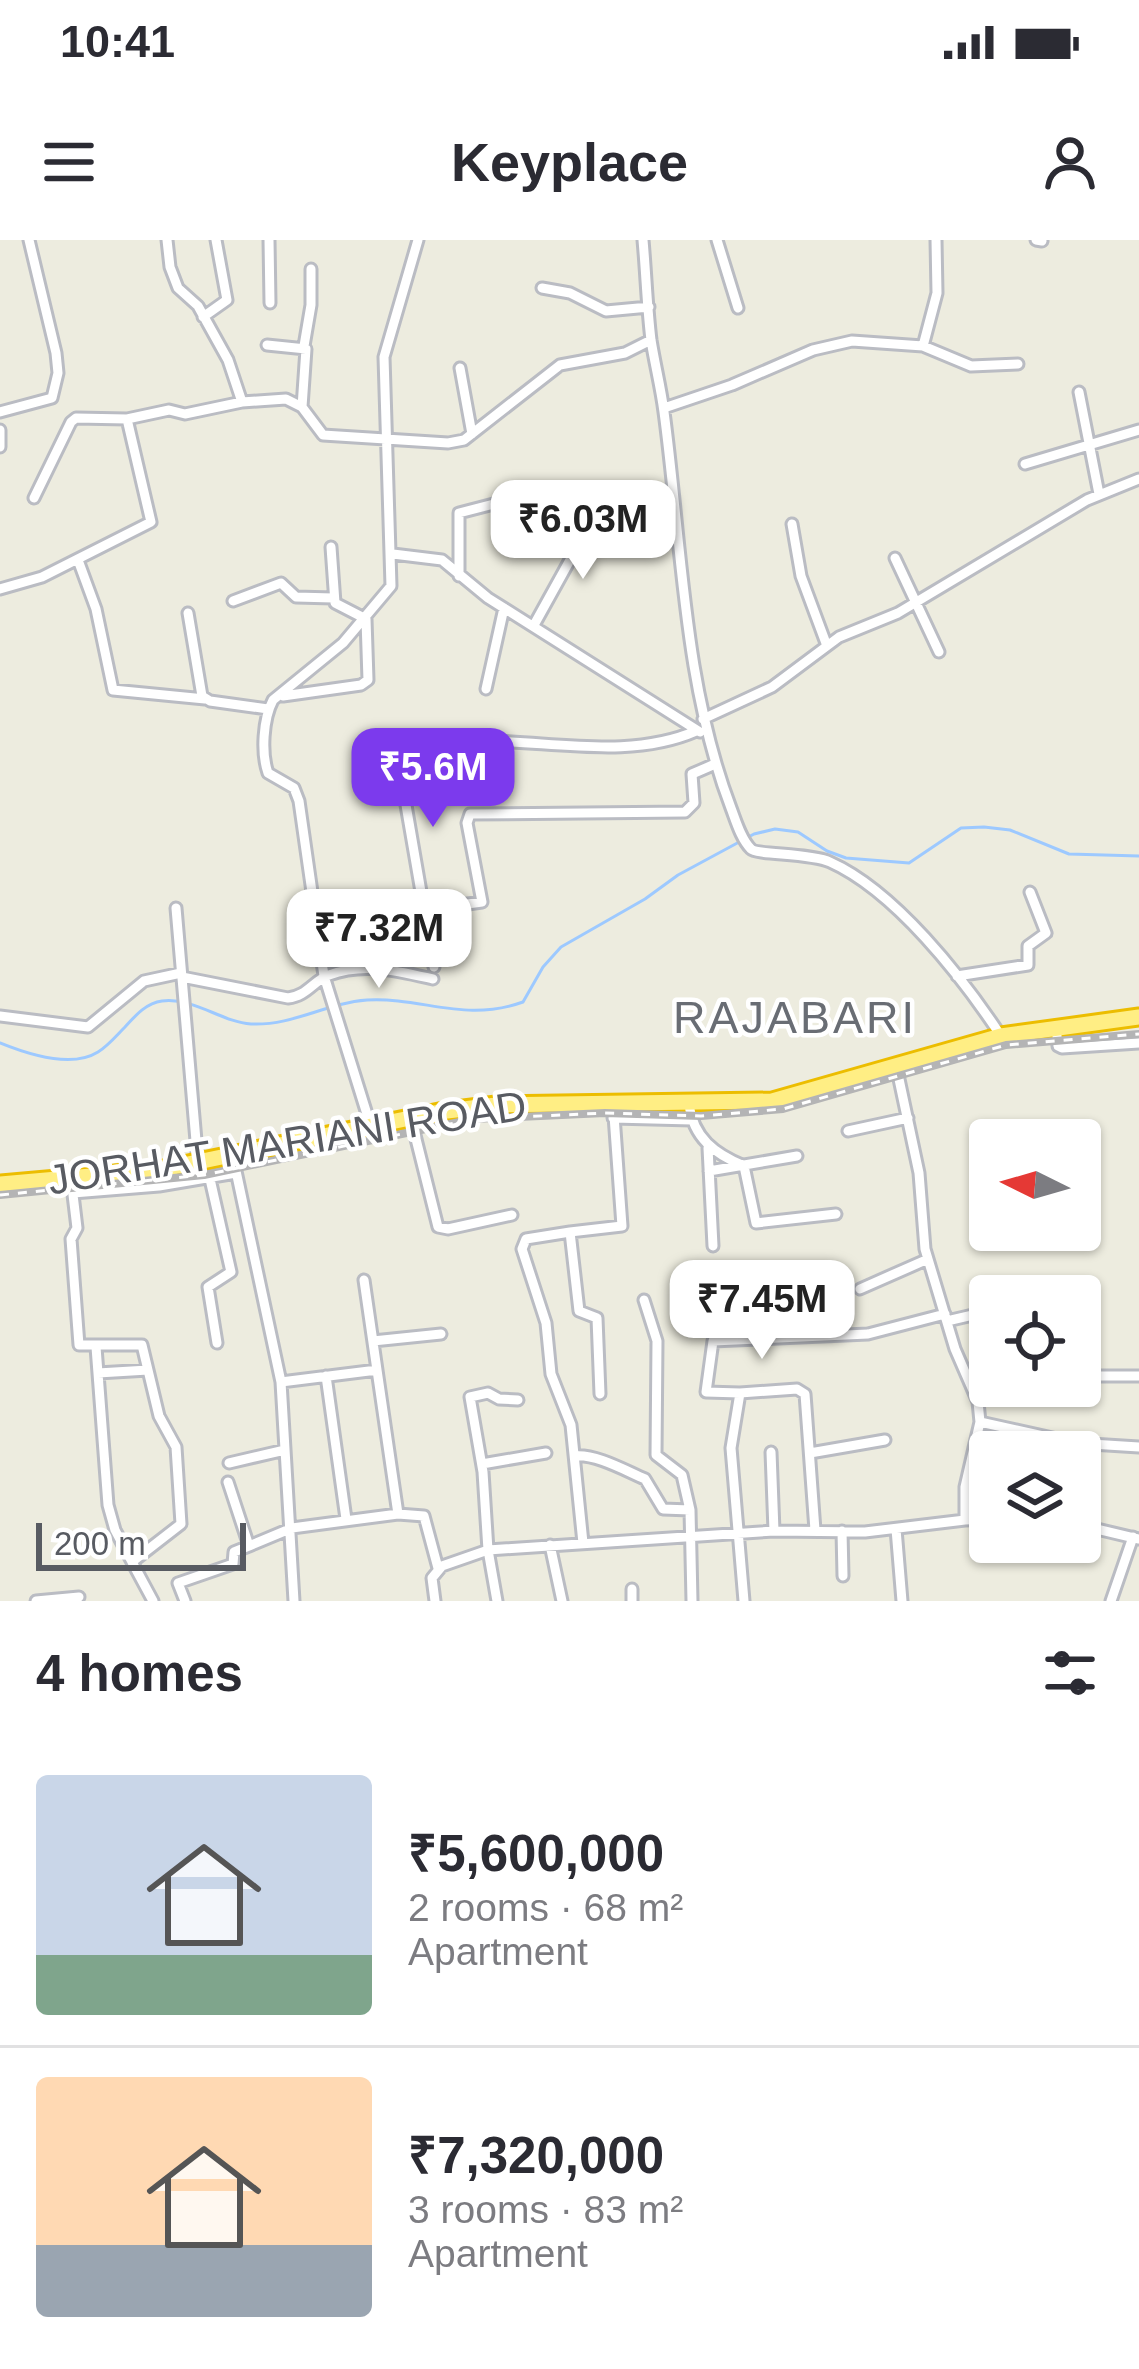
<!DOCTYPE html>
<html lang="en">
<head>
<meta charset="utf-8">
<style>
  :root { --surface:#fff; --page:#f7f7f7; --text:#2b2b33; --muted:#7c7c81; --line:#e1e1e2; --accent:#7c3aed }
  body { margin:0; font-family:Arial,sans-serif; background:var(--page); color:var(--text); height:100vh; display:flex; flex-direction:column; font-size:45px; white-space:nowrap }
  * { box-sizing:border-box; margin:0 }
  p { font-size:39px; color:var(--muted) }
  .icon { flex:none; width:66px; height:66px; fill:none; stroke:currentColor; stroke-width:2; stroke-linecap:round; stroke-linejoin:round }
  .map { position:relative; height:1361px; overflow:hidden }
  .details { display:flex; flex-direction:column; background:var(--surface); flex:1 }
  .details>* { flex:none }
  .needle { width:78px; rotate:275deg }
  .tools { position:absolute; left:969px; top:879px; display:grid; gap:24px }
  .tools a { display:grid; place-items:center; width:132px; height:132px; border-radius:12px; background:var(--surface); box-shadow:0 3px 9px #0004; font-size:60px }
  .scale { position:absolute; left:36px; bottom:30px; width:210px; box-sizing:border-box; padding-left:12px; border:6px solid #585b62; border-top:0; font-size:33px; line-height:42px; white-space:nowrap; color:#585b62; -webkit-text-stroke:9px #fff; paint-order:stroke }
  .price { position:absolute; translate:-50% -102px; padding:0 27px; border-radius:24px; background:#fff; color:#222; font-size:39px; line-height:78px; filter:drop-shadow(0 3px 6px #0008) }
  .price::after { content:''; position:absolute; left:50%; top:72px; width:36px; height:27px; margin-left:-18px; background:inherit; clip-path:polygon(0 0,100% 0,50% 100%) }
  .price.on { background:var(--accent); color:#fff }
  ul { padding:0; list-style:none }
  li { display:flex; align-items:center; gap:36px; height:300px; padding:0 36px }
  li+li { border-top:3px solid var(--line) }
  li span { display:grid; place-items:center; flex:none; width:336px; height:240px; border-radius:12px; color:#555 }
  li>.icon { margin-inline-start:auto }
  span .icon { width:144px; height:144px; fill:#fffc; stroke-width:1 }
  li b { font-size:51px }
  h2 { display:flex; justify-content:space-between; align-items:center; height:144px; padding:0 36px; font-size:51px }
  .status { display:flex; justify-content:space-between; align-items:center; height:84px; padding:0 60px; background:var(--surface); direction:ltr }
  .status svg { height:33px; fill:currentColor }
  header { display:flex; justify-content:space-between; align-items:center; height:156px; padding:0 36px; background:var(--surface); font-size:54px; font-weight:700 }
  .map>svg:first-child { display:block }
</style>
</head>
<body>
<div class="status"><b>10:41</b><svg viewBox="0 0 49 12"><path d="M0 12V9h3v3zM5 12V6h3v6zM10 12V3h3v9zM15 12V0h3v12zM26 1h20v11H26zM47 4h2v5h-2z"/></svg></div>
<header><svg class="icon" aria-label="menu" viewBox="0 0 24 24"><path d="M4 6h16M4 12h16M4 18h16"/></svg>Keyplace<svg class="icon" aria-label="person" viewBox="0 0 24 24"><circle cx="12" cy="8" r="4"/><path d="M4 21q1-7 8-7t8 7"/></svg></header>
<div class="map">
<svg width="1139" height="1361" viewBox="0 0 1139 1361">
  <rect width="100%" height="100%" fill="#edecdf"/>
  <g fill="none" stroke-linecap="round" stroke-linejoin="round">
    <path stroke="#9dc9ff" stroke-width="3" d="M 0,803 C 27,814 71,829 98,812 C 108,806 117,795 125,787 C 135,776 146,763 162,761 C 194,757 221,782 251,784 C 293,786 326,763 367,760 C 423,757 464,783 523,762 L 543,727 L 561,707 L 645,659 L 678,635 L 754,594 L 775,589 L 798,592 L 827,611 L 846,618 L 909,623 L 961,588 L 984,587 L 1010,590 L 1069,614 L 1139,616"/>
    <defs>
      <path id="minor" d="M 167,0 L 170,27 L 178,48 L 198,66 L 228,120 L 242,162
        M 269,0 L 270,63
        M 643,0 C 646,33 647,67 651,100 C 655,125 661,148 664,172 C 682,305 683,442 731,568 C 736,581 741,599 751,609 C 757,615 810,613 830,622 C 895,651 962,737 1001,796
        M 717,0 L 738,68
        M 1036,0 L 1042,1
        M 542,48 L 570,53 L 606,71 L 649,67
        M 203,77 L 227,60 L 216,0
        M 267,105 L 306,109 L 302,167
        M 304,106 L 311,65 L 311,29
        M 923,106 L 937,53 L 936,0
        M 460,128 L 472,194
        M 1079,152 L 1099,254
        M 664,168 L 732,145 L 813,110 L 852,101 L 923,106 L 971,126 L 1018,124
        M 0,172 L 52,158 L 58,133 L 56,113 L 29,0
        M 0,190 L 0,207
        M 1025,224 L 1139,190
        M 34,258 L 71,182 L 76,178 L 127,179 L 169,170 L 185,174 L 242,162 L 286,159 L 302,167 L 323,195 L 448,203 L 464,200 L 560,125 L 625,113 L 651,100
        M 792,284 L 801,336 L 827,406
        M 393,314 L 442,320 L 488,358 L 700,492
        M 895,318 L 939,412
        M 78,320 L 96,369 L 113,450 L 205,459
        M 459,336 L 459,273 L 509,260
        M 0,349 L 42,337 L 151,282 L 127,179
        M 233,361 L 281,343 L 296,357 L 333,358
        M 188,373 L 202,456 L 210,461 L 268,469
        M 534,385 L 570,320 L 583,280
        M 486,449 L 504,368
        M 283,456 L 361,445 L 368,440 L 366,379 L 335,363 L 331,307
        M 703,479 L 772,447 L 839,397 L 898,373 L 1087,260 L 1139,239
        M 176,668 L 198,924
        M 317,685 L 482,662 L 467,583 L 470,574 L 685,572 L 694,563 L 692,534 L 715,524
        M 434,727 L 397,513 C 490,479 604,531 696,491
        M 957,736 L 1028,725 L 1028,706 L 1046,693 L 1030,652
        M 182,737 L 288,758 C 307,756 313,741 329,735 C 364,722 398,731 433,739
        M 0,776 L 88,787 L 144,741 L 181,733
        M 1056,786 L 1058,806 L 1062,808 L 1139,803
        M 689,864 C 693,898 715,914 744,926 L 756,983 L 836,974
        M 613,878 L 692,880
        M 411,879 L 438,987 L 448,989 L 512,975
        M 371,887 L 324,736 L 299,561 L 294,548 L 268,533 C 261,513 263,479 273,460 L 343,403 L 391,346 L 384,117 L 418,0
        M 848,891 L 908,878
        M 708,908 L 713,1006
        M 233,917 L 281,1142 L 294,1361
        M 709,931 L 797,916
        M 71,938 L 77,988 L 71,999 L 79,1105 L 142,1105 L 159,1176 L 176,1207 L 181,1284 L 132,1322 L 153,1361
        M 210,939 L 231,1032 L 208,1047 L 217,1103
        M 73,953 L 159,946 L 236,933
        M 570,992 L 526,999 L 522,1009 L 546,1083 L 551,1134 L 571,1185 L 583,1303
        M 364,1040 L 377,1130
        M 860,1049 L 928,1019
        M 644,1060 L 657,1101 L 656,1215 L 682,1235 L 690,1270 L 692,1361
        M 947,1081 L 990,1071
        M 373,1101 L 441,1094
        M 96,1107 L 108,1265 L 115,1290 L 132,1322
        M 98,1133 L 148,1130
        M 326,1136 L 346,1279
        M 1080,1136 L 1139,1136
        M 281,1142 L 377,1130 L 398,1274 L 424,1276 L 438,1328
        M 740,1153 L 706,1152 L 713,1101 L 868,1094 L 945,1074
        M 600,1154 L 597,1078 L 579,1071 L 570,992 L 622,986 L 613,862
        M 980,1182 L 1075,1203 L 1139,1207
        M 771,1212 L 774,1291
        M 810,1213 L 885,1200
        M 575,1216 C 596,1214 624,1230 645,1239 L 663,1269 L 690,1270
        M 229,1223 L 285,1210
        M 482,1224 L 546,1213
        M 965,1280 L 990,1279
        M 1080,1285 L 1139,1299
        M 896,1289 L 902,1361
        M 842,1291 L 843,1336
        M 550,1305 L 562,1361
        M 249,1306 L 292,1288 L 398,1274
        M 36,1361 L 79,1357
        M 185,1361 L 178,1343 L 233,1324 L 234,1312 L 249,1306 L 228,1242
        M 435,1361 L 432,1338 L 442,1326 L 488,1310 L 483,1232 L 470,1157 L 488,1153 L 499,1159 L 518,1160
        M 497,1361 L 488,1310 L 774,1291 L 865,1292 L 965,1280 L 965,1247 L 980,1182 L 978,1162 L 955,1109 L 925,1009 L 919,933 L 896,825
        M 632,1361 L 632,1349
        M 744,1361 L 731,1208 L 740,1153 L 797,1149 L 805,1154 L 815,1290
        M 1111,1361 L 1133,1297"/>
      <path id="highway" d="M 0,944 L 159,930 L 439,872 L 496,865 L 772,861 L 1001,796 L 1139,777"/>
    </defs>
    <use href="#minor" stroke="#babcc3" stroke-width="15"/>
    <use href="#highway" stroke="#ecbd00" stroke-width="21"/>
    <use href="#minor" stroke="#fff" stroke-width="9"/>
    <use href="#highway" stroke="#ffee84" stroke-width="15"/>
    <defs>
      <path id="rail" d="M 0,955 L 204,935 L 474,879 L 605,873 L 701,876 L 783,869 L 1006,805 L 1139,794"/>
    </defs>
    <use href="#rail" stroke="#b4b4b5" stroke-width="8"/>
    <use href="#rail" stroke="#fff" stroke-width="3" stroke-dasharray="9" stroke-linecap="butt"/>
  </g>
  <g text-anchor="middle" stroke-width="9" stroke-linejoin="round" paint-order="stroke">
    <g font-size="42" fill="#585b62" stroke="#fff">
      <text transform="translate(287 902) rotate(-9)" y="15">JORHAT MARIANI ROAD</text>
    </g>
    <g font-size="45" letter-spacing="3" fill="#696d74" stroke="#fff">
      <text x="795" y="793">RAJABARI</text>
    </g>
  </g>
</svg>
<div class="tools">
<a><svg class="needle" viewBox="-14 -14 28 28"><path d="M0-13l5 13h-10z" fill="#e53935"/><path d="M0 13l5-13h-10z" fill="#7c7c81"/></svg></a>
<a><svg class="icon" aria-label="locate" viewBox="0 0 24 24"><circle cx="12" cy="12" r="6"/><path d="M12 2v4M12 18v4M2 12h4M18 12h4"/></svg></a>
<a><svg class="icon" aria-label="layers" viewBox="0 0 24 24"><path d="M12 4l9 5-9 5-9-5zM3 14l9 5 9-5"/></svg></a>
</div>
<div class="scale">200 m</div>
<b class="price" style="left:583px;top:342px">₹6.03M</b>
<b class="price on" style="left:433px;top:590px">₹5.6M</b>
<b class="price" style="left:379px;top:751px">₹7.32M</b>
<b class="price" style="left:762px;top:1122px">₹7.45M</b>
</div>
<section class="details">
<h2>4 homes<svg class="icon" aria-label="filters" viewBox="0 0 24 24"><path d="M4 7h16M4 17h16"/><circle cx="9" cy="7" r="2"/><circle cx="15" cy="17" r="2"/></svg></h2>
<ul>
<li><span style="background:linear-gradient(#c9d6e8 75%,#7fa58c 0)"><svg class="icon" aria-label="home" viewBox="0 0 24 24"><path d="M3 11l9-7 9 7M6 9v11h12V9"/></svg></span><div><b>₹5,600,000</b><p>2 rooms · 68 m²</p><p>Apartment</p></div></li>
<li><span style="background:linear-gradient(#ffd9b3 70%,#9aa5b1 0)"><svg class="icon" aria-label="home" viewBox="0 0 24 24"><path d="M3 11l9-7 9 7M6 9v11h12V9"/></svg></span><div><b>₹7,320,000</b><p>3 rooms · 83 m²</p><p>Apartment</p></div></li>
</ul>
</section>
</body>
</html>
